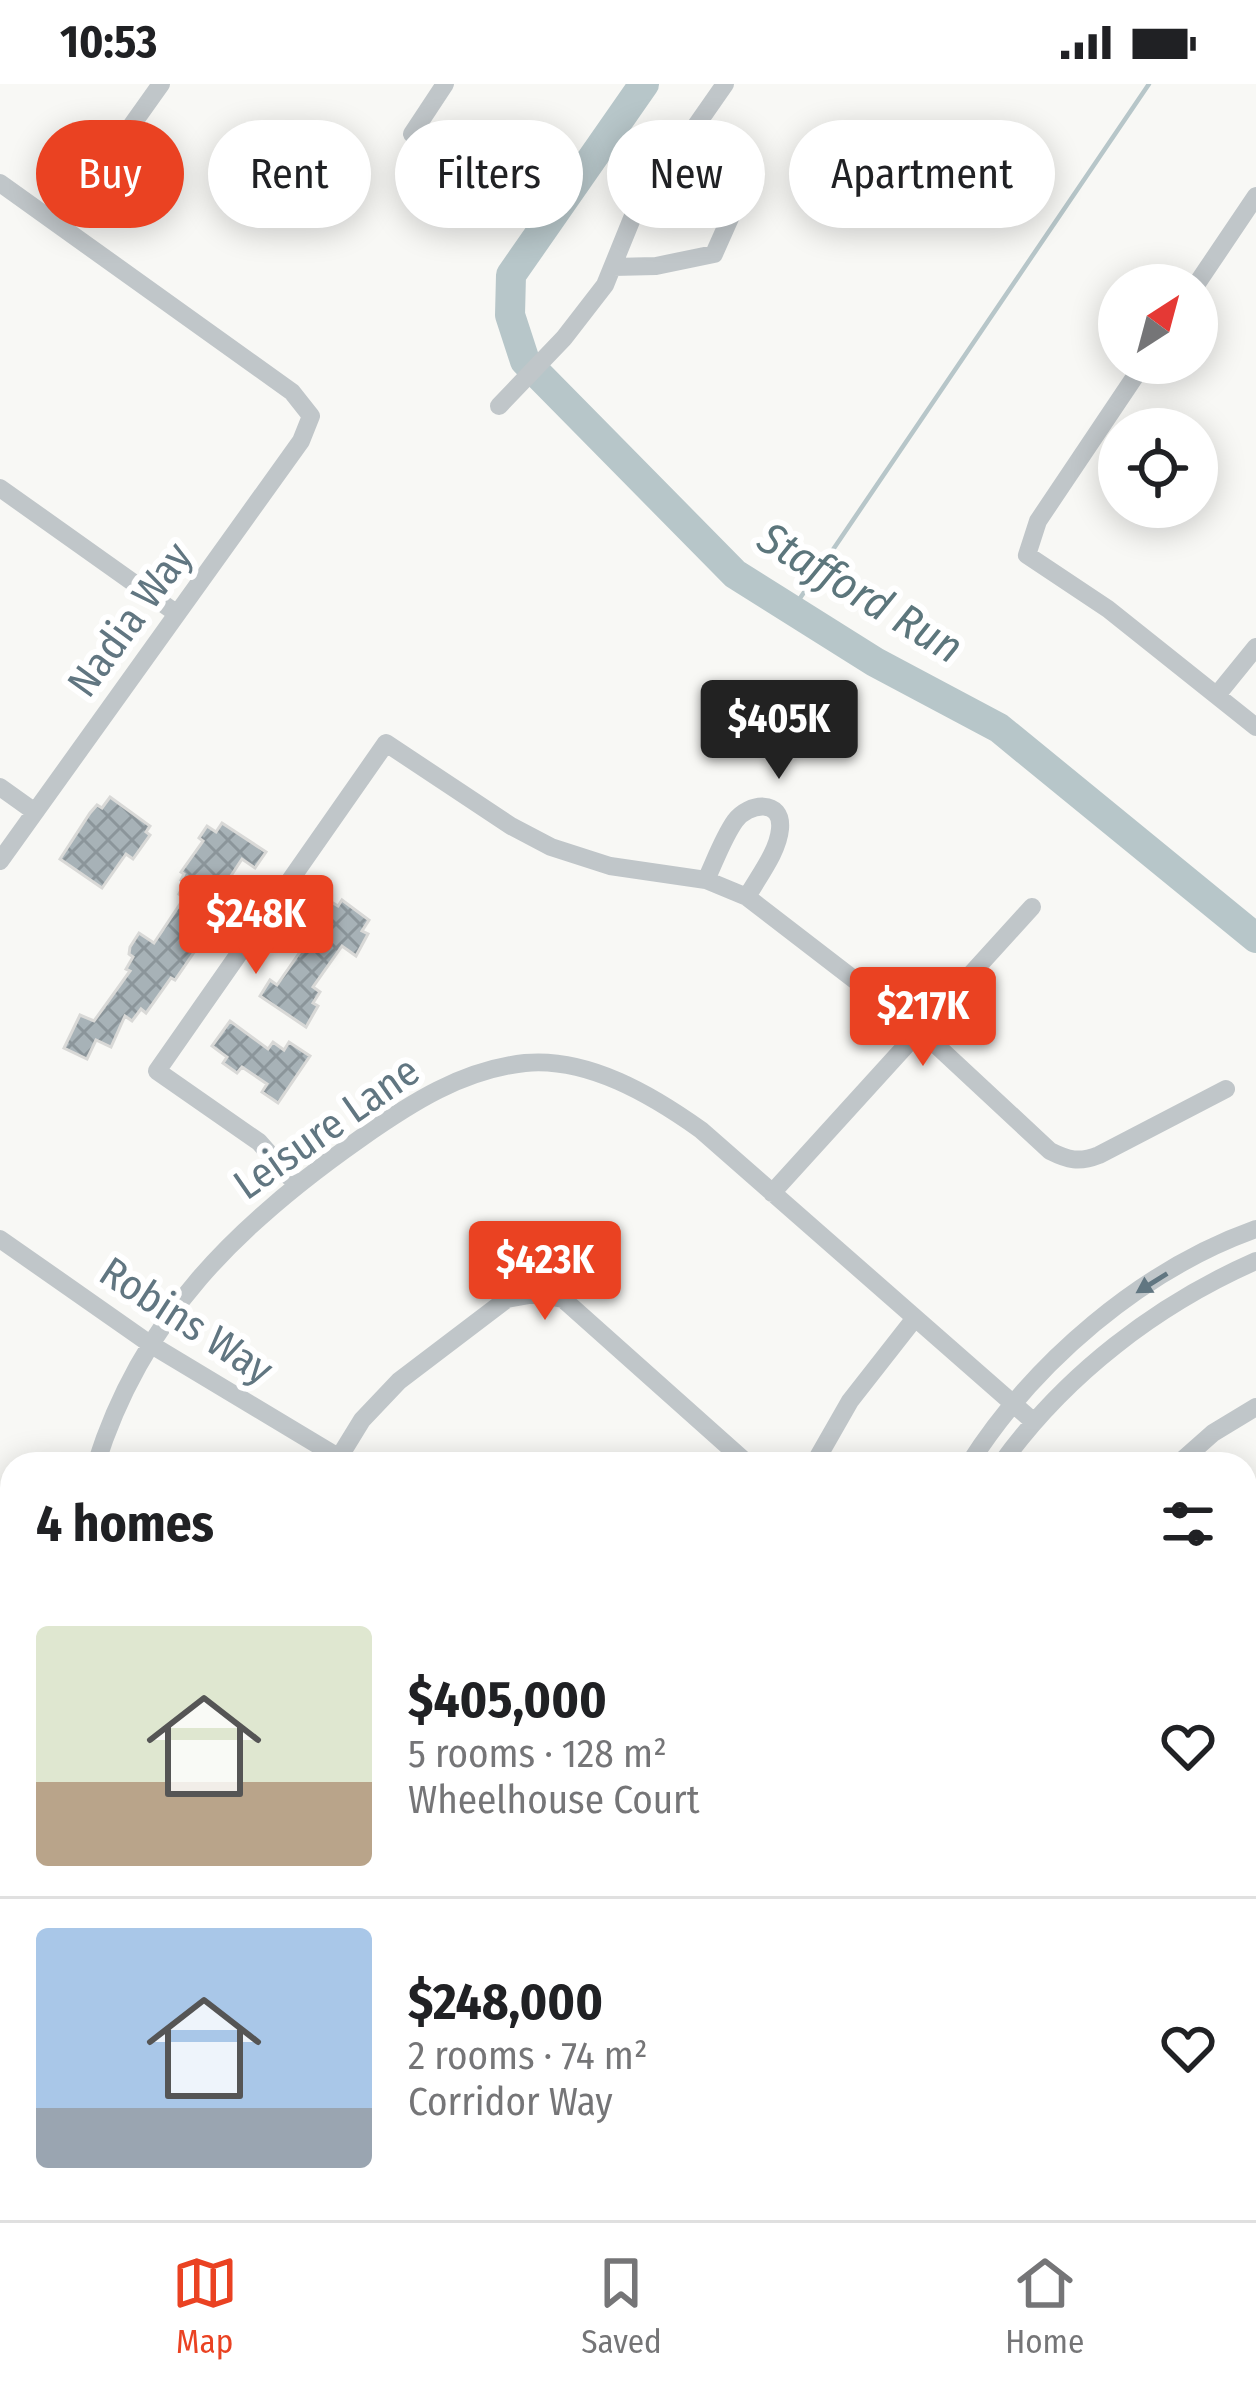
<!DOCTYPE html>
<html lang="en">
<head>
<meta charset="utf-8">
<style>
  :root { --surface:#fff; --page:#f6f6f6; --text:#202124; --muted:#757577; --line:#e0e0e0; --accent:#ea4222 }
  body { margin:0; font-family:"Fira Sans Condensed",sans-serif; background:var(--page); color:var(--text); height:100vh; display:flex; flex-direction:column; font-size:45px; white-space:nowrap }
  * { box-sizing:border-box; margin:0 }
  p { font-size:39px; color:var(--muted) }
  .icon { flex:none; width:66px; height:66px; fill:none; stroke:currentColor; stroke-width:2; stroke-linecap:round; stroke-linejoin:round }
  .map { position:relative; flex:1; overflow:hidden }
  .details { position:absolute; left:0px; top:1368px; width:1257px; height:768px; display:flex; flex-direction:column; background:var(--surface); border-radius:36px 36px 0 0; box-shadow:0 6px 30px #0003 }
  .details>* { flex:none }
  .banner { position:absolute; left:36px; top:36px; width:1185px; height:108px; display:flex; gap:24px }
  .needle { width:78px; rotate:36deg }
  .fabs { position:absolute; left:1098px; top:180px; display:grid; gap:24px }
  .fabs a { display:grid; place-items:center; width:120px; height:120px; border-radius:50%; background:var(--surface); box-shadow:0 6px 30px #0003; font-size:60px }
  .price { position:absolute; translate:-50% -102px; padding:0 27px; border-radius:12px; background:var(--accent); color:#fff; font-size:39px; line-height:78px; filter:drop-shadow(0 3px 6px #0008) }
  .price::after { content:''; position:absolute; left:50%; top:72px; width:36px; height:27px; margin-left:-18px; background:inherit; clip-path:polygon(0 0,100% 0,50% 100%) }
  .price.on { background:#222; color:#fff }
  ul { padding:0; list-style:none }
  li { display:flex; align-items:center; gap:36px; height:300px; padding:0 36px }
  li+li { border-top:3px solid var(--line) }
  li span { display:grid; place-items:center; flex:none; width:336px; height:240px; border-radius:12px; color:#555 }
  li>.icon { margin-inline-start:auto }
  span .icon { width:144px; height:144px; fill:#fffc; stroke-width:1 }
  li b { font-size:51px }
  h2 { display:flex; justify-content:space-between; align-items:center; height:144px; padding:0 36px; font-size:51px }
  .tag { padding:0 42px; border-radius:54px; background:var(--surface); box-shadow:0 6px 30px #0003; font-size:42px; line-height:108px }
  .tag.on { background:var(--accent); color:#fff }
  .status { display:flex; justify-content:space-between; align-items:center; height:84px; padding:0 60px; background:var(--surface); direction:ltr }
  .status svg { height:33px; fill:currentColor }
  .menu { display:flex; justify-content:space-around; align-items:center; height:168px; border-top:3px solid var(--line); background:var(--surface); font-size:33px; color:var(--muted) }
  .menu a { display:grid; justify-items:center; gap:6px }
  .menu .on { color:var(--accent) }
  .map>svg:first-child { display:block }
</style>
</head>
<body>
<div class="status"><b>10:53</b><svg viewBox="0 0 49 12"><path d="M0 12V9h3v3zM5 12V6h3v6zM10 12V3h3v9zM15 12V0h3v12zM26 1h20v11H26zM47 4h2v5h-2z"/></svg></div>
<div class="map">
<svg width="1256" height="2136" viewBox="0 0 1256 2136">
  <defs>
    <pattern id="building-cross-hatch" width="8" height="8" patternUnits="userSpaceOnUse" patternTransform="scale(3)"><rect width="8" height="8" fill="#a7b2b7"/><path d="M0 0l8 8M0 8l8-8" fill="none" stroke="#8b959a"/></pattern>
  </defs>
  <rect width="100%" height="100%" fill="#f8f8f5"/>
  <path fill="#d8ddd4" d="M 257,2124 L 352,2124 L 344,2136 L 249,2136 Z"/>
  <g fill="none" stroke-linecap="round" stroke-linejoin="round">
    <path stroke="#b7c6c9" stroke-width="4.5" d="M 792,526 L 1149,0"/>
    <path stroke="#b7c6c9" stroke-width="30" d="M 644,0 L 511,191 L 510,231 L 525,277 L 735,490 L 875,578 L 999,644 L 1256,854"/>
  </g>
  <path fill="url(#building-cross-hatch)" stroke="#d9d9d7" stroke-width="3" d="M 110,713 L 150,742 L 146,748 L 150,751 L 133,775 L 126,770 L 102,804 L 60,775 L 90,729 L 97,721 L 102,724 Z
    M 222,739 L 266,768 L 255,784 L 242,775 L 227,798 L 238,806 L 227,821 L 222,817 L 204,841 L 210,845 L 175,896 L 171,894 L 146,929 L 141,925 L 132,937 L 125,932 L 111,963 L 96,956 L 87,975 L 64,964 L 80,931 L 94,937 L 130,887 L 126,885 L 133,873 L 129,870 L 130,863 L 139,849 L 154,859 L 184,814 L 179,810 L 185,798 L 181,796 L 184,790 L 181,788 L 203,757 L 199,754 L 207,742 L 216,748 Z
    M 342,816 L 369,836 L 362,847 L 368,850 L 356,872 L 342,862 L 313,903 L 320,908 L 313,919 L 318,922 L 306,943 L 260,912 L 270,896 L 277,901 L 302,865 L 296,860 L 320,825 L 326,829 L 333,819 L 338,822 Z
    M 230,937 L 268,965 L 273,958 L 284,966 L 289,958 L 310,972 L 278,1019 L 262,1008 L 267,1000 L 242,983 L 237,989 L 223,979 L 227,973 L 212,962 Z"/>
  <g fill="none" stroke-linecap="round" stroke-linejoin="round">
    <path stroke="#c0c6c9" stroke-width="18" d="M 412,50 L 445,0
      M 0,99 L 292,308 L 311,332 L 301,357 L 0,777
      M 60,142 L 161,0
      M 613,183 L 656,182 L 714,170 L 734,125 L 669,79
      M 1196,201 L 1256,112
      M 1144,279 L 1038,437 L 1027,471 L 1108,525 L 1256,643
      M 499,322 L 564,254 L 605,201 L 633,132 L 725,0
      M 0,404 L 176,529
      M 1217,611 L 1256,563
      M 0,703 L 35,728
      M 706,796 C 715,777 723,754 735,737 C 748,719 783,714 780,745 C 778,768 758,793 747,813
      M 295,1099 L 259,1058 L 157,987 L 386,659 L 511,742 L 551,763 L 610,782 L 706,796 L 747,813 L 921,947 L 1050,1067 C 1068,1076 1079,1079 1099,1071 L 1226,1005
      M 772,1109 L 1032,823
      M 0,1155 L 150,1260 L 338,1373
      M 96,1380 C 142,1233 238,1140 361,1054 C 411,1019 462,986 525,979 C 588,973 652,1011 701,1046 L 1034,1338
      M 335,1380 L 362,1336 L 399,1297 L 507,1215 L 535,1210 L 563,1215 L 748,1380
      M 814,1380 L 850,1317 L 915,1234
      M 969,1380 C 1034,1278 1141,1186 1256,1145
      M 1001,1380 C 1065,1291 1156,1221 1256,1177
      M 1178,1380 L 1213,1349 L 1256,1323
      M 0,1423 L 12,1426
      M 0,1634 L 12,1635
      M 1245,1645 L 1256,1620
      M 1245,1742 L 1256,1744
      M 0,1764 L 12,1765
      M 0,1794 L 12,1795
      M 1245,1877 L 1256,1878
      M 1245,1900 L 1256,1901
      M 0,1935 L 12,1910
      M 0,1981 L 12,1964
      M 0,2061 L 12,2070
      M 77,2124 L 86,2136
      M 388,2136 L 397,2124
      M 967,2136 L 968,2124
      M 1078,2136 L 1079,2124"/>
  </g>
  <defs><path id="oneway-solid" d="M-6-.8H1V-3.2L6.5 0L1 3.2V.8H-6Z" transform="scale(3)"/></defs>
  <use fill="#617681" href="#oneway-solid" transform="translate(1152 1199) rotate(148)"/>
  <g text-anchor="middle" stroke-width="12" stroke-linejoin="round" paint-order="stroke">
    <g font-size="42" fill="#617681" stroke="#fff">
      <text transform="translate(129 535) rotate(-54)" y="15">Nadia Way</text>
      <text transform="translate(326 1043) rotate(-35)" y="15">Leisure Lane</text>
      <text transform="translate(187 1236) rotate(33)" y="15">Robins Way</text>
    </g>
    <g font-size="45" font-style="italic" fill="#5c767c" stroke="#fff">
      <text transform="translate(861 508) rotate(31)" y="16">Stafford Run</text>
    </g>
  </g>
</svg>
<div class="fabs">
<a><svg class="needle" viewBox="-14 -14 28 28"><path d="M0-13l5 13h-10z" fill="#e53935"/><path d="M0 13l5-13h-10z" fill="#757577"/></svg></a>
<a><svg class="icon" aria-label="locate" viewBox="0 0 24 24"><circle cx="12" cy="12" r="6"/><path d="M12 2v4M12 18v4M2 12h4M18 12h4"/></svg></a>
</div>
<b class="price on" style="left:779px;top:698px">$405K</b>
<b class="price" style="left:256px;top:893px">$248K</b>
<b class="price" style="left:923px;top:985px">$217K</b>
<b class="price" style="left:545px;top:1239px">$423K</b>
<div class="banner">
<a class="tag on">Buy</a>
<a class="tag">Rent</a>
<a class="tag">Filters</a>
<a class="tag">New</a>
<a class="tag">Apartment</a>
</div>
<section class="details">
<h2>4 homes<svg class="icon" aria-label="filters" viewBox="0 0 24 24"><path d="M4 7h16M4 17h16"/><circle cx="9" cy="7" r="2"/><circle cx="15" cy="17" r="2"/></svg></h2>
<ul>
<li><span style="background:linear-gradient(#dfe7d0 65%,#b9a48a 0)"><svg class="icon" aria-label="home" viewBox="0 0 24 24"><path d="M3 11l9-7 9 7M6 9v11h12V9"/></svg></span><div><b>$405,000</b><p>5 rooms · 128 m²</p><p>Wheelhouse Court</p></div><svg class="icon" aria-label="heart" viewBox="0 0 24 24"><path d="M12 20l-8-8c-3-5 5-10 8-4 3-6 11-1 8 4z"/></svg></li>
<li><span style="background:linear-gradient(#a9c7e8 75%,#9aa5b1 0)"><svg class="icon" aria-label="home" viewBox="0 0 24 24"><path d="M3 11l9-7 9 7M6 9v11h12V9"/></svg></span><div><b>$248,000</b><p>2 rooms · 74 m²</p><p>Corridor Way</p></div><svg class="icon" aria-label="heart" viewBox="0 0 24 24"><path d="M12 20l-8-8c-3-5 5-10 8-4 3-6 11-1 8 4z"/></svg></li>
</ul>
</section>
</div>
<nav class="menu">
<a class="on"><svg class="icon" aria-label="map" viewBox="0 0 24 24"><path d="M3 6l6-2 6 2 6-2v14l-6 2-6-2-6 2zM9 4v14M15 6v14"/></svg>Map</a>
<a><svg class="icon" aria-label="saved" viewBox="0 0 24 24"><path d="M7 4h10v16l-5-4-5 4z"/></svg>Saved</a>
<a><svg class="icon" aria-label="home" viewBox="0 0 24 24"><path d="M3 11l9-7 9 7M6 9v11h12V9"/></svg>Home</a>
</nav>
</body>
</html>
